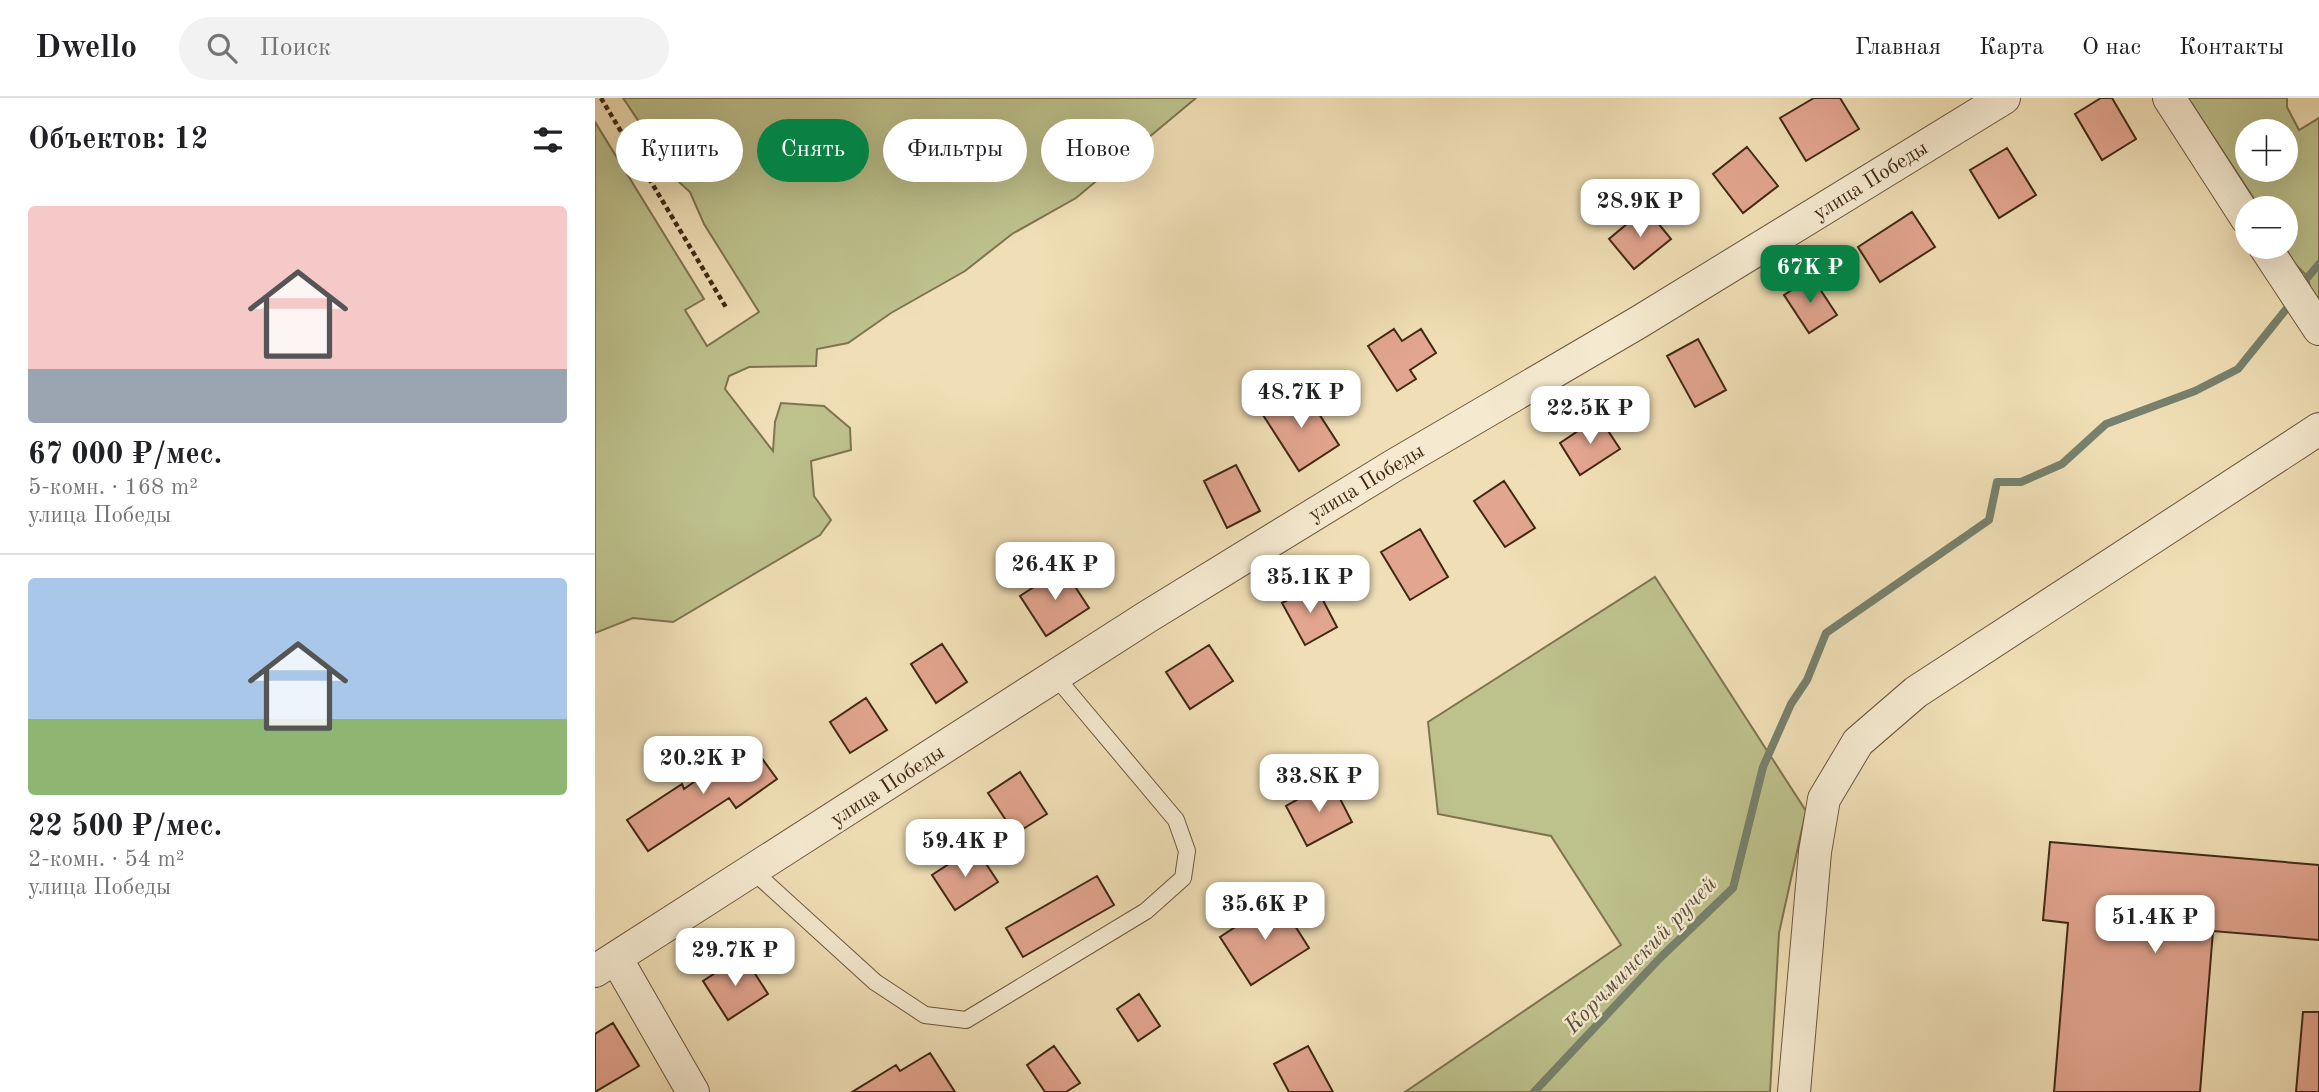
<!DOCTYPE html>
<html lang="ru">
<head>
<meta charset="utf-8">
<style>
  :root { --surface:#fff; --page:#f2f2f2; --text:#202124; --muted:#757577; --line:#e0e0e0; --accent:#0b8043 }
  body { margin:0; font-family:"Old Standard TT",serif; background:var(--page); color:var(--text); height:100vh; display:flex; flex-direction:column; font-size:26px; white-space:nowrap }
  * { box-sizing:border-box; margin:0 }
  p { font-size:23px; color:var(--muted) }
  .icon { flex:none; width:38px; height:38px; fill:none; stroke:currentColor; stroke-width:2; stroke-linecap:round; stroke-linejoin:round }
  .map { position:relative; flex:1; overflow:hidden }
  .details { display:flex; flex-direction:column; background:var(--surface); width:595px }
  .details>* { flex:none }
  .guide { position:absolute; left:21px; top:21px; width:665px; height:63px; display:flex; gap:14px }
  .fabs { position:absolute; left:1640px; top:21px; display:grid; gap:14px }
  .fabs a { display:grid; place-items:center; width:63px; height:63px; border-radius:50%; background:var(--surface); box-shadow:0 7px 28px #0002; font-size:35px }
  .price { position:absolute; translate:-50% -60px; padding:0 16px; border-radius:14px; background:#fff; color:#222; font-size:23px; line-height:46px; filter:drop-shadow(0 2px 4px #0008) }
  .price::after { content:''; position:absolute; left:50%; top:42px; width:21px; height:16px; margin-left:-10px; background:inherit; clip-path:polygon(0 0,100% 0,50% 100%) }
  .price.on { background:var(--accent); color:#fff }
  ul { padding:0; list-style:none }
  li { display:grid; align-content:center; gap:14px; height:371px; padding:0 28px }
  li+li { border-top:2px solid var(--line) }
  li span { display:grid; place-items:center; height:217px; border-radius:7px; color:#555 }
  li>.icon { margin-inline-start:auto }
  span .icon { width:126px; height:126px; fill:#fffc; stroke-width:1 }
  li b { font-size:30px }
  h2 { display:flex; justify-content:space-between; align-items:center; height:84px; padding:0 28px; font-size:30px }
  .tag { padding:0 24px; border-radius:32px; background:var(--surface); box-shadow:0 7px 28px #0002; font-size:24px; line-height:63px }
  .tag.on { background:var(--accent); color:#fff }
  header { display:flex; align-items:center; gap:42px; box-sizing:border-box; height:98px; padding:0 35px; background:var(--surface); border-bottom:2px solid var(--line) }
  header strong { font-size:33px }
  nav { display:flex; gap:38px; margin-inline-start:auto; font-size:24px }
  .search { width:490px; height:63px; background:var(--page); display:flex; align-items:center; gap:18px; box-sizing:border-box; padding:0 24px; border-radius:38px; color:var(--muted); font-size:26px }
  main { display:flex; flex:1; min-height:0 }
  .map>svg:first-child { display:block }
</style>
</head>
<body>
<header>
<strong>Dwello</strong>
<div class="search"><svg class="icon" aria-label="search" viewBox="0 0 24 24"><circle cx="10" cy="10" r="6"/><path d="M15 15l6 6"/></svg>Поиск</div>
<nav><a>Главная</a><a>Карта</a><a>О нас</a><a>Контакты</a></nav>
</header>
<main>
<section class="details">
<h2>Объектов: 12<svg class="icon" aria-label="filters" viewBox="0 0 24 24"><path d="M4 7h16M4 17h16"/><circle cx="9" cy="7" r="2"/><circle cx="15" cy="17" r="2"/></svg></h2>
<ul>
<li><span style="background:linear-gradient(#f6c9c9 75%,#9aa5b1 0)"><svg class="icon" aria-label="home" viewBox="0 0 24 24"><path d="M3 11l9-7 9 7M6 9v11h12V9"/></svg></span><div><b>67 000 ₽/мес.</b><p>5-комн. · 168 m²</p><p>улица Победы</p></div></li>
<li><span style="background:linear-gradient(#a9c7e8 65%,#8fb573 0)"><svg class="icon" aria-label="home" viewBox="0 0 24 24"><path d="M3 11l9-7 9 7M6 9v11h12V9"/></svg></span><div><b>22 500 ₽/мес.</b><p>2-комн. · 54 m²</p><p>улица Победы</p></div></li>
</ul>
</section>
<div class="map">
<svg width="1724" height="994" viewBox="0 0 1724 994">
  <rect width="100%" height="100%" fill="#f0dfb6"/>
  <filter id="stains"><feTurbulence type="fractalNoise" baseFrequency=".00286" numOctaves="4"/><feColorMatrix values="0 0 0 0 .2 0 0 0 0 .09 0 0 0 0 .02 0 0 0 .5 -.17"/></filter>
  <radialGradient id="worn" r=".72"><stop offset=".6" stop-color="#630" stop-opacity="0"/><stop offset="1" stop-color="#630" stop-opacity=".3"/></radialGradient>
  <path fill="#bdc18c" stroke="#7f7450" stroke-width="2" fill-rule="evenodd" d="M 28,0 L 601,0 L 481,100 L 417,136 L 370,173 L 296,215 L 253,245 L 222,251 L 221,268 L 154,269 L 134,278 L 130,291 L 178,353 L 180,324 L 186,305 L 229,308 L 255,330 L 256,352 L 216,363 L 219,398 L 236,422 L 225,437 L 78,524 L 38,520 L 0,535 L 0,24 L 109,201 L 90,212 L 112,248 L 164,214 L 109,126 L 95,94 L 73,74 L 63,52 Z
    M 1593,0 L 1692,0 L 1692,9 L 1704,32 L 1724,20 L 1724,215 L 1718,204 L 1713,179 L 1699,165 L 1690,149 L 1690,110 L 1665,110 ZM 1652,33 L 1690,33 L 1690,72 L 1652,72 Z
    M 1060,479 L 1211,713 L 1184,835 L 1175,994 L 810,994 L 1026,847 L 956,738 L 843,716 L 833,624 Z"/>
  <g fill="none" stroke-linecap="round" stroke-linejoin="round">
    <path stroke="#77816d" stroke-width="8" d="M 1713,179 L 1724,166
      M 939,994 L 1065,860 L 1138,790 L 1168,669 L 1196,606 L 1212,582 L 1231,535 L 1394,422 L 1402,384 L 1426,384 L 1467,366 L 1511,326 L 1600,293 L 1643,271 L 1693,209"/>
  </g>
  <path fill="#e2a58f" stroke="#412813" stroke-width="2" d="M 1219,0 L 1245,0 L 1264,31 L 1211,63 L 1185,20 Z
    M 1506,0 L 1517,0 L 1541,41 L 1507,62 L 1480,16 Z
    M 1152,49 L 1183,88 L 1148,115 L 1118,76 Z
    M 1412,50 L 1441,97 L 1404,120 L 1375,72 Z
    M 1051,110 L 1076,141 L 1039,171 L 1014,141 Z
    M 1317,114 L 1340,149 L 1285,184 L 1263,149 Z
    M 1217,179 L 1242,217 L 1214,235 L 1189,197 Z
    M 799,231 L 807,243 L 826,231 L 841,255 L 815,272 L 821,281 L 802,293 L 773,248 Z
    M 1103,241 L 1131,292 L 1100,309 L 1072,258 Z
    M 708,291 L 744,347 L 704,373 L 668,317 Z
    M 1004,319 L 1025,351 L 985,377 L 965,345 Z
    M 641,367 L 665,413 L 632,430 L 609,383 Z
    M 909,383 L 940,430 L 910,449 L 879,403 Z
    M 825,431 L 853,479 L 815,502 L 786,454 Z
    M 468,470 L 494,510 L 451,538 L 425,498 Z
    M 720,487 L 742,529 L 710,547 L 687,505 Z
    M 347,546 L 372,584 L 341,605 L 316,566 Z
    M 614,547 L 638,583 L 595,611 L 571,574 Z
    M 271,600 L 292,632 L 255,655 L 235,624 Z
    M 155,644 L 182,681 L 141,710 L 134,700 L 53,753 L 32,722 L 87,686 L 89,691 Z
    M 425,674 L 452,716 L 420,736 L 393,695 Z
    M 736,683 L 757,724 L 712,748 L 691,708 Z
    M 1455,744 L 1724,767 L 1724,842 L 1618,833 L 1605,994 L 1459,994 L 1473,825 L 1448,822 Z
    M 380,749 L 403,784 L 360,812 L 337,777 Z
    M 502,778 L 519,807 L 428,859 L 411,830 Z
    M 683,801 L 714,850 L 656,887 L 625,839 Z
    M 148,857 L 173,896 L 133,922 L 108,883 Z
    M 544,896 L 565,928 L 543,943 L 522,911 Z
    M 1708,914 L 1724,914 L 1724,994 L 1701,994 Z
    M 18,925 L 44,968 L 0,994 L 0,936 Z
    M 459,948 L 485,985 L 471,994 L 450,994 L 432,967 Z
    M 713,948 L 738,994 L 694,994 L 679,966 Z
    M 335,955 L 360,994 L 257,994 L 301,967 L 305,973 Z"/>
  <g fill="none" stroke-linecap="round" stroke-linejoin="round">
    <defs>
      <path id="service" d="M 158,773 L 280,884 L 330,917 L 371,922 L 551,813 L 588,780 L 592,753 L 581,722 L 460,578"/>
      <path id="minor" d="M 1574,0 L 1652,121
        M 1670,149 L 1724,231
        M 21,860 L 98,994
        M 0,873 L 552,519 L 798,368 L 1044,224 L 1409,0
        M 1199,994 L 1220,754 L 1229,701 L 1263,644 L 1321,594 L 1724,331"/>
    </defs>
    <use href="#service" stroke="#6d563c" stroke-width="18"/>
    <use href="#minor" stroke="#6d563c" stroke-width="34"/>
    <path stroke="#412813" stroke-width="4.5" stroke-dasharray="5 3.5" stroke-linecap="butt" d="M 6,0 L 132,211"/>
    <use href="#service" stroke="#f5ead0" stroke-width="16"/>
    <use href="#minor" stroke="#f5ead0" stroke-width="32"/>
  </g>
  <g text-anchor="middle" stroke-width="5" stroke-linejoin="round" paint-order="stroke">
    <g font-size="21" fill="#412813" stroke="#f5ead0">
      <text transform="translate(1275 82) rotate(-32)" y="7">улица Победы</text>
      <text transform="translate(771 384) rotate(-31)" y="7">улица Победы</text>
      <text transform="translate(292 687) rotate(-33)" y="7">улица Победы</text>
    </g>
    <g font-size="23" font-style="italic" fill="#584d38" stroke="#f5ead0">
      <text transform="translate(1045 856) rotate(-46)" y="8">Корчминский ручей</text>
    </g>
  </g>
  <rect width="100%" height="100%" filter="url(#stains)"/>
  <rect width="100%" height="100%" fill="url(#worn)"/>
</svg>
<div class="fabs">
<a>+</a>
<a>−</a>
</div>
<b class="price" style="left:1045px;top:141px">28.9K ₽</b>
<b class="price on" style="left:1215px;top:207px">67K ₽</b>
<b class="price" style="left:706px;top:332px">48.7K ₽</b>
<b class="price" style="left:995px;top:348px">22.5K ₽</b>
<b class="price" style="left:460px;top:504px">26.4K ₽</b>
<b class="price" style="left:715px;top:517px">35.1K ₽</b>
<b class="price" style="left:108px;top:698px">20.2K ₽</b>
<b class="price" style="left:724px;top:716px">33.8K ₽</b>
<b class="price" style="left:370px;top:781px">59.4K ₽</b>
<b class="price" style="left:670px;top:844px">35.6K ₽</b>
<b class="price" style="left:1560px;top:857px">51.4K ₽</b>
<b class="price" style="left:140px;top:890px">29.7K ₽</b>
<div class="guide">
<a class="tag">Купить</a>
<a class="tag on">Снять</a>
<a class="tag">Фильтры</a>
<a class="tag">Новое</a>
</div>
</div>
</main>
</body>
</html>
